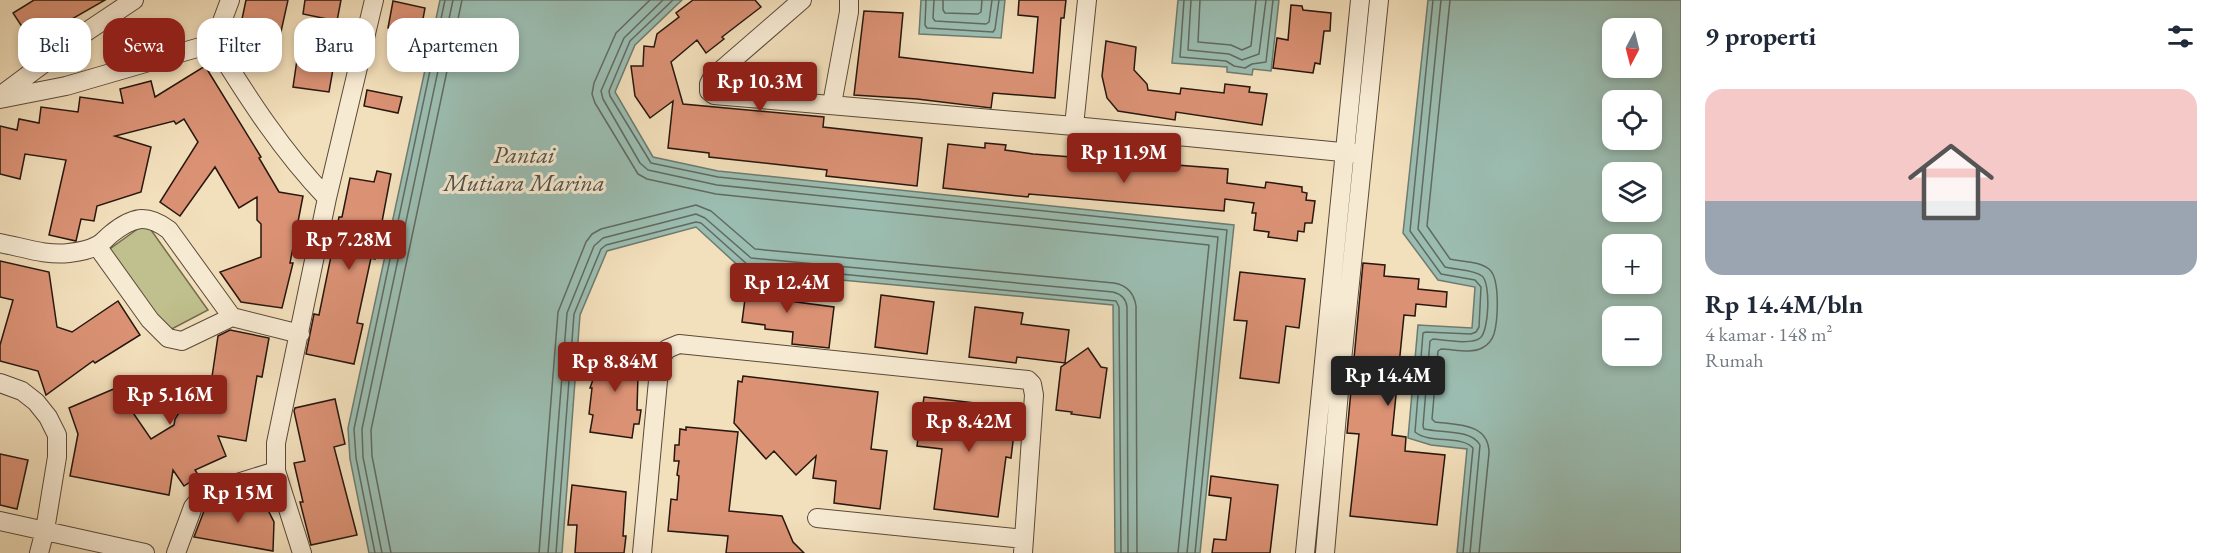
<!DOCTYPE html>
<html lang="id">
<head>
<meta charset="utf-8">
<style>
  :root { --surface:#fff; --page:#f6f6f7; --text:#1f2937; --muted:#747a83; --accent:#8f2418 }
  body { margin:0; font-family:"EB Garamond",serif; background:var(--page); color:var(--text); height:100vh; display:flex; flex-direction:column; font-size:22px; white-space:nowrap }
  * { box-sizing:border-box; margin:0 }
  p { font-size:20px; color:var(--muted) }
  .icon { flex:none; width:33px; height:33px; fill:none; stroke:currentColor; stroke-width:2; stroke-linecap:round; stroke-linejoin:round }
  .map { position:relative; flex:1; overflow:hidden }
  .drawer { display:flex; flex-direction:column; background:var(--surface); width:540px }
  .drawer>* { flex:none }
  .hud { position:absolute; left:18px; top:18px; width:570px; height:54px; display:flex; gap:12px }
  .needle { width:39px; rotate:187deg }
  .fabs { position:absolute; left:1602px; top:18px; display:grid; gap:12px }
  .fabs a { display:grid; place-items:center; width:60px; height:60px; border-radius:12px; background:var(--surface); box-shadow:0 3px 9px #0003; font-size:30px }
  .price { position:absolute; translate:-50% -51px; padding:0 14px; border-radius:6px; background:var(--accent); color:#fff; font-size:20px; line-height:39px; filter:drop-shadow(0 2px 3px #0008) }
  .price::after { content:''; position:absolute; left:50%; top:36px; width:18px; height:14px; margin-left:-9px; background:inherit; clip-path:polygon(0 0,100% 0,50% 100%) }
  .price.current { background:#222; color:#fff }
  ul { padding:0; list-style:none }
  li { display:grid; align-content:center; gap:12px; height:318px; padding:0 24px }
  li span { display:grid; place-items:center; height:186px; border-radius:18px; color:#555 }
  li>.icon { margin-inline-start:auto }
  span .icon { width:108px; height:108px; fill:#fffc; stroke-width:1 }
  li b { font-size:26px }
  h2 { display:flex; justify-content:space-between; align-items:center; height:72px; padding:0 24px; font-size:26px }
  .chip { padding:0 21px; border-radius:18px; background:var(--surface); box-shadow:0 3px 9px #0003; font-size:21px; line-height:54px }
  .chip.current { background:var(--accent); color:#fff }
  main { display:flex; flex:1; min-height:0 }
  .map>svg:first-child { display:block }
</style>
</head>
<body>
<main>
<div class="map">
<svg width="1681" height="553" viewBox="0 0 1681 553">
  <rect width="100%" height="100%" fill="#f2dfbb"/>
  <filter id="stains"><feTurbulence type="fractalNoise" baseFrequency=".00333" numOctaves="4"/><feColorMatrix values="0 0 0 0 .2 0 0 0 0 .09 0 0 0 0 .02 0 0 0 .5 -.17"/></filter>
  <radialGradient id="worn" r=".72"><stop offset=".6" stop-color="#630" stop-opacity="0"/><stop offset="1" stop-color="#630" stop-opacity=".3"/></radialGradient>
  <path fill="#bfc08d" stroke="#736c4e" stroke-width="1.5" d="M 146,223 L 208,310 L 166,332 L 107,251 Z"/>
  <path fill="#9bbdb1" stroke="#6d7b70" stroke-width="1.5" fill-rule="evenodd" d="M 440,0 L 682,0 L 635,45 L 615,92 L 653,157 L 718,171 L 1234,225 L 1200,553 L 1115,553 L 1113,305 L 744,271 L 696,227 L 607,251 L 580,315 L 562,553 L 369,553 L 350,459 L 348,428 Z
    M 921,0 L 1005,0 L 1001,38 L 919,34 Z
    M 1178,0 L 1279,0 L 1271,71 L 1253,69 L 1252,75 L 1227,72 L 1227,67 L 1172,63 Z
    M 1428,0 L 1681,0 L 1681,553 L 1457,553 L 1467,449 L 1431,445 L 1408,438 L 1418,325 L 1472,328 L 1475,287 L 1438,280 L 1403,233 ZM 1652,28 L 1652,68 L 1612,68 L 1612,28 ZM 1652,100 L 1652,140 L 1612,140 L 1612,100 ZM 1612,172 L 1652,172 L 1652,212 L 1612,212 ZM 1652,244 L 1652,284 L 1612,284 L 1612,244 ZM 1652,316 L 1652,356 L 1612,356 L 1612,316 Z"/>
  <g fill="none" stroke-linecap="round" stroke-linejoin="round">
    <path stroke="#616a60" stroke-width="1.5" d="M 650,0 L 616,33 L 594,83 L 592,94 L 595,103 L 638,174 L 647,179 L 716,194 L 1209,245 L 1178,553
      M 663,0 L 624,38 L 601,91 L 603,99 L 640,163 L 648,170 L 717,185 L 1218,237 L 1187,553
      M 673,0 L 630,41 L 609,91 L 610,96 L 651,163 L 718,177 L 1227,230 L 1195,553
      M 926,0 L 925,25 L 927,28 L 993,32 L 995,29 L 999,0
      M 934,0 L 933,18 L 935,21 L 986,24 L 989,22 L 992,0
      M 943,0 L 943,10 L 945,13 L 978,14 L 981,12 L 982,0
      M 1184,0 L 1180,57 L 1226,61 L 1234,66 L 1245,68 L 1252,64 L 1266,62 L 1273,0
      M 1191,0 L 1188,50 L 1229,54 L 1242,60 L 1259,54 L 1266,0
      M 1200,0 L 1198,42 L 1231,45 L 1242,50 L 1251,46 L 1256,0
      M 1433,0 L 1410,231 L 1441,274 L 1475,280 L 1481,287 L 1479,327 L 1476,332 L 1471,334 L 1426,332 L 1423,333 L 1415,432 C 1429,444 1462,435 1473,448 L 1463,553
      M 1441,0 L 1418,229 L 1445,267 C 1456,270 1473,269 1482,276 C 1491,283 1489,332 1480,338 C 1472,345 1444,340 1433,339 L 1430,341 L 1423,426 L 1424,429 C 1441,433 1471,429 1480,445 L 1470,553
      M 1450,0 L 1427,226 L 1450,259 C 1463,262 1480,261 1490,270 C 1500,280 1498,320 1494,334 C 1492,340 1488,345 1482,348 C 1471,354 1453,349 1441,349 L 1438,351 L 1432,419 L 1435,422 C 1457,425 1489,423 1489,453 L 1479,553
      M 375,553 L 356,458 L 354,429 L 445,0
      M 382,553 L 363,457 L 362,429 L 453,0
      M 391,553 L 372,456 L 371,430 L 462,0
      M 539,553 L 558,312 L 586,242 L 592,234 L 601,229 L 696,205 L 711,211 L 755,249 L 1114,283 C 1126,285 1134,293 1136,306 L 1137,553
      M 548,553 L 567,313 L 594,246 L 603,238 L 696,214 L 705,218 L 751,258 L 1113,292 C 1121,294 1126,298 1127,307 L 1128,553
      M 556,553 L 574,314 L 601,249 L 606,245 L 696,222 L 701,223 L 748,265 L 1116,301 L 1119,307 L 1121,553"/>
  </g>
  <path fill="#da9174" stroke="#27170e" stroke-width="1.5" d="M 34,0 L 105,0 L 32,42 L 13,13 Z
    M 246,0 L 288,0 L 273,68 L 251,64 L 255,46 L 237,43 Z
    M 305,0 L 341,0 L 337,21 L 303,14 Z
    M 693,0 L 755,0 L 761,7 L 722,37 L 724,39 L 706,53 L 697,40 L 671,62 L 683,104 L 824,117 L 823,127 L 922,138 L 917,186 L 826,176 L 827,170 L 709,157 L 709,153 L 668,148 L 673,101 L 650,118 L 635,96 L 631,66 L 643,66 L 644,46 L 654,47 L 657,34 L 679,17 L 676,13 Z
    M 1019,0 L 1066,0 L 1064,18 L 1061,18 L 1055,98 L 993,93 L 991,108 L 917,99 L 854,95 L 864,11 L 903,13 L 899,57 L 1033,73 L 1038,17 L 1018,15 Z
    M 393,1 L 425,8 L 420,35 L 388,28 Z
    M 1291,5 L 1302,6 L 1303,10 L 1331,13 L 1330,31 L 1324,31 L 1320,64 L 1315,63 L 1313,73 L 1273,68 L 1277,38 L 1288,40 Z
    M 1106,41 L 1136,47 L 1134,70 L 1147,84 L 1148,90 L 1180,94 L 1181,88 L 1224,93 L 1225,84 L 1250,87 L 1249,92 L 1267,94 L 1262,125 L 1176,112 L 1175,120 L 1118,111 L 1107,98 L 1102,76 Z
    M 298,53 L 335,58 L 329,92 L 293,87 Z
    M 205,66 L 261,157 L 259,158 L 279,192 L 303,196 L 290,263 L 293,263 L 282,308 L 241,302 L 220,272 L 261,257 L 261,224 L 257,220 L 257,197 L 239,208 L 215,167 L 180,216 L 160,202 L 198,142 L 184,119 L 176,124 L 174,121 L 115,136 L 151,147 L 141,192 L 97,206 L 94,221 L 81,219 L 76,241 L 49,235 L 66,160 L 25,154 L 20,179 L 0,174 L 0,126 L 17,130 L 19,119 L 39,123 L 41,107 L 78,112 L 80,97 L 123,103 L 120,89 L 151,81 L 155,97 Z
    M 367,90 L 402,97 L 398,113 L 364,106 Z
    M 985,143 L 1006,145 L 1005,150 L 1033,154 L 1228,169 L 1227,183 L 1265,188 L 1266,182 L 1302,187 L 1302,192 L 1307,193 L 1306,200 L 1315,201 L 1312,223 L 1305,223 L 1304,232 L 1298,231 L 1297,241 L 1268,237 L 1269,232 L 1254,230 L 1256,213 L 1252,213 L 1254,203 L 1225,199 L 1224,211 L 1029,194 L 1028,197 L 943,188 L 948,144 L 985,148 Z
    M 377,171 L 391,174 L 375,259 L 371,258 L 357,323 L 363,324 L 354,364 L 306,354 L 314,314 L 319,315 L 339,217 L 342,217 L 350,178 L 374,182 Z
    M 0,261 L 49,272 L 57,327 L 72,332 L 118,301 L 140,335 L 95,363 L 93,361 L 46,395 L 38,371 L 0,361 L 0,345 L 13,300 L 0,297 Z
    M 1363,263 L 1385,265 L 1384,276 L 1419,279 L 1418,289 L 1447,292 L 1446,307 L 1416,304 L 1415,316 L 1404,315 L 1392,435 L 1406,437 L 1405,451 L 1445,455 L 1437,525 L 1350,516 L 1359,434 L 1347,433 Z
    M 1240,272 L 1305,279 L 1299,328 L 1286,326 L 1279,383 L 1240,378 L 1247,321 L 1234,320 Z
    M 748,276 L 768,279 L 767,284 L 791,287 L 789,301 L 834,307 L 829,348 L 792,344 L 793,332 L 765,329 L 765,325 L 742,322 Z
    M 881,295 L 934,302 L 927,354 L 875,347 Z
    M 975,307 L 1023,313 L 1021,324 L 1069,330 L 1065,363 L 1017,357 L 1016,363 L 969,357 Z
    M 230,330 L 269,338 L 262,377 L 257,376 L 246,441 L 218,436 L 226,456 L 195,470 L 199,476 L 184,486 L 173,470 L 169,495 L 70,476 L 78,434 L 69,408 L 116,388 L 151,439 L 174,425 L 175,419 L 180,411 L 190,410 L 195,412 L 208,404 L 218,336 Z
    M 601,348 L 638,351 L 637,363 L 642,367 L 638,375 L 637,410 L 641,410 L 639,424 L 634,424 L 632,438 L 590,432 L 593,415 L 589,414 L 592,388 L 590,388 L 595,374 L 588,360 L 600,361 Z
    M 1088,348 L 1101,367 L 1107,368 L 1100,418 L 1071,414 L 1072,412 L 1056,410 L 1061,367 Z
    M 743,376 L 878,392 L 871,449 L 887,451 L 880,509 L 834,503 L 836,481 L 813,478 L 816,456 L 796,475 L 774,451 L 766,459 L 734,423 L 738,381 L 742,382 Z
    M 924,397 L 1017,408 L 1011,458 L 1006,457 L 998,517 L 934,509 L 942,449 L 917,446 Z
    M 335,399 L 345,444 L 334,447 L 357,535 L 311,545 L 300,502 L 303,502 L 294,463 L 305,461 L 294,411 L 295,408 Z
    M 686,427 L 738,432 L 729,511 L 782,516 L 793,542 L 804,553 L 726,553 L 728,536 L 668,531 L 671,499 L 677,500 L 679,476 L 677,475 L 679,461 L 674,461 L 675,445 L 679,445 L 680,429 L 686,430 Z
    M 0,454 L 28,460 L 17,509 L 0,505 Z
    M 1211,476 L 1278,485 L 1270,553 L 1212,553 L 1214,539 L 1226,540 L 1231,498 L 1209,495 Z
    M 572,485 L 626,492 L 623,536 L 626,536 L 624,553 L 575,553 L 577,525 L 568,525 Z
    M 237,495 L 243,501 L 266,506 L 274,522 L 273,551 L 194,537 L 204,511 Z"/>
  <g fill="none" stroke-linecap="round" stroke-linejoin="round">
    <defs>
      <path id="street" d="M 230,0 L 214,43 C 248,98 282,151 327,198
        M 802,0 L 712,78 L 709,84 L 709,91 L 714,95 L 1074,126 L 1362,154
        M 0,96 L 83,34 L 134,0
        M 0,99 L 66,86 L 214,43
        M 832,104 L 849,12 L 849,0
        M 1074,126 L 1087,0
        M 0,243 C 22,247 46,256 69,253 C 77,252 89,250 96,246 C 102,244 106,238 111,234 C 132,217 146,213 169,230 L 232,317
        M 97,246 L 150,320 L 168,338 L 182,341 L 232,317 L 300,334
        M 0,383 L 22,391 L 36,402 L 48,417 L 57,435 L 57,457 L 45,530 L 39,553
        M 817,518 L 1024,539
        M 0,521 L 145,553
        M 176,553 L 193,507 L 205,493 L 276,471
        M 302,553 L 276,471 L 276,443 L 327,198 L 374,0
        M 642,553 L 660,359 L 667,349 L 679,344 L 1028,380 L 1032,384 L 1034,395 L 1023,553
        M 1305,553 L 1360,0
        M 1325,553 L 1340,380 L 1379,0"/>
    </defs>
    <use href="#street" stroke="#5a4939" stroke-width="20"/>
    <use href="#street" stroke="#f7ead3" stroke-width="18"/>
  </g>
  <g text-anchor="middle" stroke-width="6" stroke-linejoin="round" paint-order="stroke">
    <g font-size="24" font-style="italic" fill="#505147" stroke="#f7ead3">
      <text x="524" y="163">Pantai<tspan x="524" dy="28">Mutiara Marina</tspan></text>
    </g>
  </g>
  <rect width="100%" height="100%" filter="url(#stains)"/>
  <rect width="100%" height="100%" fill="url(#worn)"/>
</svg>
<div class="fabs">
<a><svg class="needle" viewBox="-14 -14 28 28"><path d="M0-13l5 13h-10z" fill="#e53935"/><path d="M0 13l5-13h-10z" fill="#747a83"/></svg></a>
<a><svg class="icon" aria-label="locate" viewBox="0 0 24 24"><circle cx="12" cy="12" r="6"/><path d="M12 2v4M12 18v4M2 12h4M18 12h4"/></svg></a>
<a><svg class="icon" aria-label="layers" viewBox="0 0 24 24"><path d="M12 4l9 5-9 5-9-5zM3 14l9 5 9-5"/></svg></a>
<a>+</a>
<a>−</a>
</div>
<b class="price" style="left:760px;top:113px">Rp 10.3M</b>
<b class="price" style="left:1124px;top:184px">Rp 11.9M</b>
<b class="price" style="left:349px;top:271px">Rp 7.28M</b>
<b class="price" style="left:787px;top:314px">Rp 12.4M</b>
<b class="price" style="left:615px;top:393px">Rp 8.84M</b>
<b class="price current" style="left:1388px;top:407px">Rp 14.4M</b>
<b class="price" style="left:170px;top:426px">Rp 5.16M</b>
<b class="price" style="left:969px;top:453px">Rp 8.42M</b>
<b class="price" style="left:238px;top:524px">Rp 15M</b>
<div class="hud">
<a class="chip">Beli</a>
<a class="chip current">Sewa</a>
<a class="chip">Filter</a>
<a class="chip">Baru</a>
<a class="chip">Apartemen</a>
</div>
</div>
<section class="drawer">
<h2>9 properti<svg class="icon" aria-label="filters" viewBox="0 0 24 24"><path d="M4 7h16M4 17h16"/><circle cx="9" cy="7" r="2"/><circle cx="15" cy="17" r="2"/></svg></h2>
<ul>
<li><span style="background:linear-gradient(#f6c9c9 60%,#9aa5b1 0)"><svg class="icon" aria-label="home" viewBox="0 0 24 24"><path d="M3 11l9-7 9 7M6 9v11h12V9"/></svg></span><div><b>Rp 14.4M/bln</b><p>4 kamar · 148 m²</p><p>Rumah</p></div></li>
</ul>
</section>
</main>
</body>
</html>
